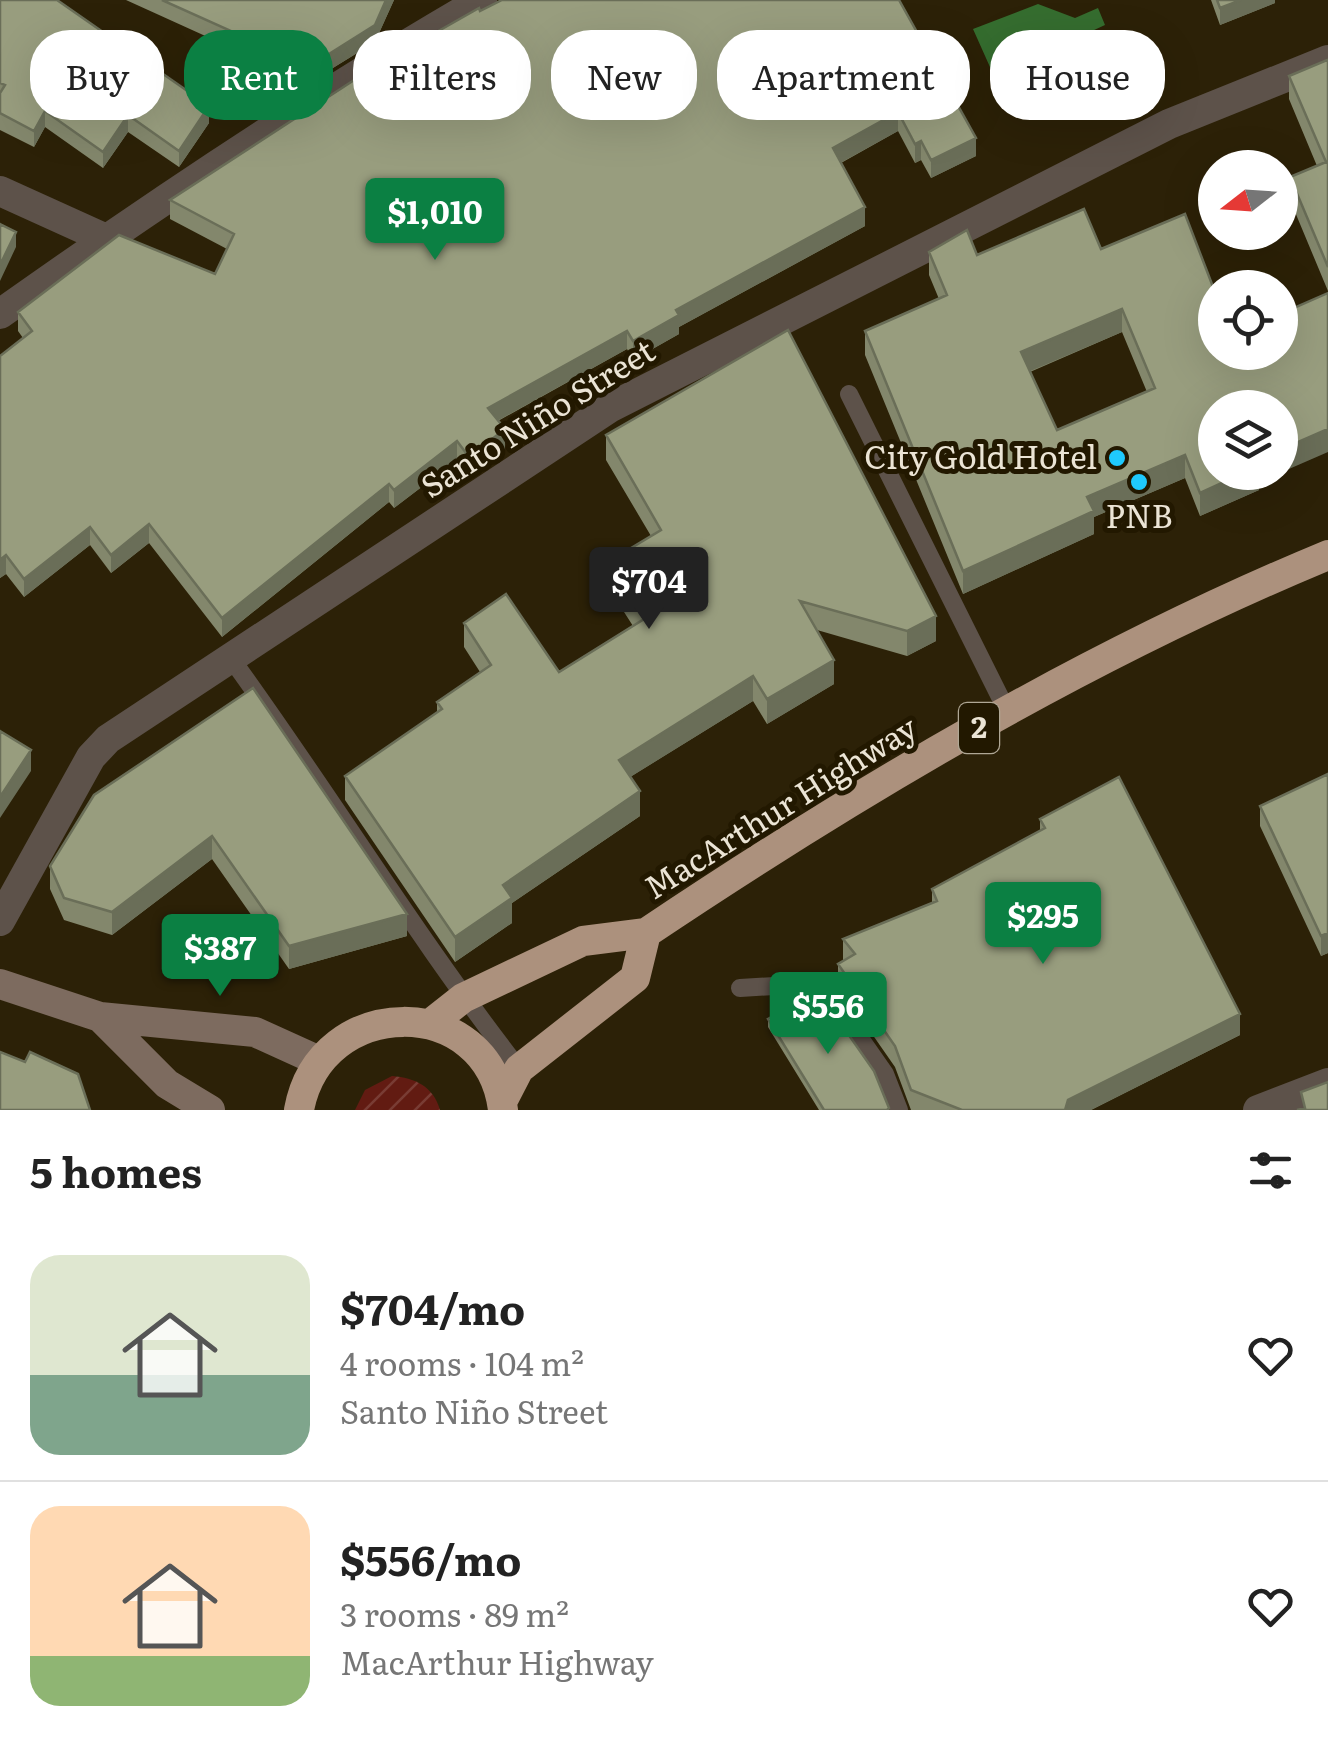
<!DOCTYPE html>
<html lang="en">
<head>
<meta charset="utf-8">
<style>
  :root { --surface:#fff; --page:#f2f2f2; --text:#222; --muted:#767676; --line:#e0e0e0; --accent:#0b8043 }
  body { margin:0; font-family:Literata,serif; background:var(--page); color:var(--text); height:100vh; display:flex; flex-direction:column; font-size:38px; white-space:nowrap }
  * { box-sizing:border-box; margin:0 }
  p { font-size:32px; color:var(--muted) }
  .icon { flex:none; width:55px; height:55px; fill:none; stroke:currentColor; stroke-width:2; stroke-linecap:round; stroke-linejoin:round }
  .map { position:relative; height:1110px; overflow:hidden }
  .sheet { display:flex; flex-direction:column; background:var(--surface); flex:1 }
  .sheet>* { flex:none }
  .top-card { position:absolute; left:30px; top:30px; width:1270px; height:90px; display:flex; gap:20px }
  .needle { width:65px; rotate:253deg }
  .buttons { position:absolute; left:1198px; top:150px; display:grid; gap:20px }
  .buttons a { display:grid; place-items:center; width:100px; height:100px; border-radius:50%; background:var(--surface); box-shadow:0 10px 40px #0002; font-size:50px }
  .price { position:absolute; translate:-50% -85px; padding:0 22px; border-radius:10px; background:var(--accent); color:#fff; font-size:32px; line-height:65px; filter:drop-shadow(0 2px 5px #0008) }
  .price::after { content:''; position:absolute; left:50%; top:60px; width:30px; height:22px; margin-left:-15px; background:inherit; clip-path:polygon(0 0,100% 0,50% 100%) }
  .price.current { background:#222; color:#fff }
  ul { padding:0; list-style:none }
  li { display:flex; align-items:center; gap:30px; height:250px; padding:0 30px }
  li+li { border-top:2px solid var(--line) }
  li span { display:grid; place-items:center; flex:none; width:280px; height:200px; border-radius:30px; color:#555 }
  li>.icon { margin-inline-start:auto }
  span .icon { width:120px; height:120px; fill:#fffc; stroke-width:1 }
  li b { font-size:42px }
  h2 { display:flex; justify-content:space-between; align-items:center; height:120px; padding:0 30px; font-size:42px }
  .pill { padding:0 35px; border-radius:40px; background:var(--surface); box-shadow:0 10px 40px #0002; font-size:35px; line-height:90px }
  .pill.current { background:var(--accent); color:#fff }
  .map>svg:first-child { display:block }
</style>
</head>
<body>
<div class="map">
<svg width="1328" height="1110" viewBox="0 0 1328 1110">
  <defs>
    <pattern id="garden-furrows" width="10" height="10" patternUnits="userSpaceOnUse" patternTransform="scale(2.5)"><rect width="10" height="10" fill="#621b12"/><path d="M-1 1l2-2M0 10L10 0M9 11l2-2" fill="none" stroke="#793c34"/></pattern>
  </defs>
  <rect width="100%" height="100%" fill="#2c2107"/>
  <path fill="url(#garden-furrows)" d="M 392,1076 C 415,1078 433,1086 440,1110 L 355,1110 L 365,1090 Z"/>
  <path fill="#356d2f" d="M 1038,4 L 1075,18 L 1098,8 L 1105,25 L 994,76 L 973,29 Z"/>
  <g fill="none" stroke-linecap="round" stroke-linejoin="round">
    <path stroke="#5d524a" stroke-width="18" d="M 849,394 L 1007,711
      M 230,657 C 329,793 416,937 519,1069
      M 740,988 L 807,984 L 825,988 L 885,1074 L 899,1110"/>
    <path stroke="#5d524a" stroke-width="30" d="M 0,191 L 106,239
      M 0,314 C 156,203 316,96 482,0
      M 0,921 L 91,757 L 108,739 L 611,407 L 1169,124 L 1328,60
      M 1258,1110 L 1328,1083"/>
    <path stroke="#7d6b5f" stroke-width="30" d="M 0,984 L 100,1017 L 255,1032 L 319,1061
      M 100,1017 L 167,1084 L 210,1110"/>
    <path stroke="#ac917d" stroke-width="30" d="M 430,1024 L 463,998 L 583,941 L 646,933 C 861,789 1089,654 1328,555
      M 502,1102 L 519,1069 L 635,978 L 646,933
      M 299,1110 C 320,993 489,992 503,1110"/>
  </g>
  <path fill="#83876c" fill-rule="evenodd" d="M 0,0 L 209,123 L 179,167 L 128,132 L 103,168 L 45,127 L 34,147 L 0,130 Z
    M 126,0 L 394,0 L 375,42 L 294,92 L 233,66 L 234,49 Z
    M 899,0 L 976,156 L 931,178 L 921,160 L 915,163 L 898,131 L 841,163 L 865,226 L 679,327 L 679,334 L 633,360 L 627,349 L 498,421 L 505,448 L 469,476 L 457,460 L 394,508 L 389,502 L 222,637 L 149,543 L 111,573 L 90,545 L 24,597 L 6,574 L 0,578 L 0,356 L 23,338 L 18,331 L 18,312 L 215,274 L 227,249 L 170,219 L 170,200 L 480,11 Z
    M 1211,0 L 1275,0 L 1275,3 L 1220,25 Z
    M 1328,62 L 1328,291 L 1290,200 L 1290,177 L 1317,166 L 1289,99 L 1289,76 Z
    M 1101,249 L 1259,482 L 1259,490 L 1200,516 L 1185,478 L 1094,517 L 1094,534 L 963,594 L 865,355 L 865,331 L 939,299 L 929,275 L 929,252 L 977,255 ZM 1122,332 L 1147,392 L 1057,430 L 1030,372 Z
    M 606,435 L 936,641 L 907,656 L 817,630 L 834,684 L 767,724 L 753,701 L 630,777 L 640,816 L 512,903 L 512,923 L 455,962 L 345,800 L 345,776 L 437,712 L 437,702 L 480,672 L 464,647 L 464,623 L 559,672 L 633,626 L 608,587 L 608,562 L 651,536 L 606,460 Z
    M 253,688 L 407,936 L 289,969 L 212,859 L 112,935 L 64,920 L 50,889 L 50,866 Z
    M 1328,774 L 1328,953 L 1321,956 L 1260,826 L 1260,806 Z
    M 1040,819 L 1240,1035 L 1091,1110 L 911,1110 L 895,1067 L 838,985 L 838,964 L 843,960 L 843,939 L 932,903 L 932,889 L 1040,831 Z
    M 768,1019 L 889,1110 L 819,1110 L 768,1027 Z"/>
  <path fill="#6a6e58" d="M 386,0 L 394,0 L 375,42 L 294,92 L 294,76 Z
    M 1241,0 L 1275,0 L 1275,3 L 1220,25 L 1220,8 Z
    M 209,106 L 209,123 L 179,167 L 179,151 Z
    M 45,111 L 45,127 L 34,147 L 34,131 Z
    M 898,112 L 898,131 L 833,167 L 833,148 Z
    M 128,115 L 128,132 L 103,168 L 103,152 Z
    M 976,138 L 976,156 L 931,178 L 931,160 Z
    M 921,141 L 921,160 L 915,163 L 915,144 Z
    M 865,207 L 865,226 L 679,327 L 679,334 L 633,360 L 633,341 L 676,310 Z
    M 16,232 L 16,247 L 0,281 L 0,265 Z
    M 1122,309 L 1122,332 L 1021,375 L 1021,352 Z
    M 627,331 L 627,349 L 488,426 L 488,408 Z
    M 505,429 L 505,448 L 469,476 L 469,457 Z
    M 1328,429 L 1328,452 L 1259,482 L 1259,490 L 1200,516 L 1200,493 L 1246,472 L 1280,472 L 1280,450 Z
    M 457,441 L 457,460 L 394,508 L 394,490 Z
    M 1185,455 L 1185,478 L 1094,517 L 1094,534 L 963,594 L 963,571 L 1087,497 Z
    M 389,484 L 389,502 L 222,637 L 222,618 Z
    M 149,524 L 149,543 L 111,573 L 111,555 Z
    M 90,527 L 90,545 L 24,597 L 24,579 Z
    M 6,555 L 6,574 L 0,578 L 0,560 Z
    M 936,616 L 936,641 L 907,656 L 907,631 Z
    M 834,660 L 834,684 L 767,724 L 767,699 Z
    M 753,676 L 753,701 L 619,784 L 619,760 Z
    M 31,750 L 31,771 L 0,818 L 0,796 Z
    M 640,791 L 640,816 L 512,903 L 512,923 L 455,962 L 455,937 L 503,885 Z
    M 212,836 L 212,859 L 112,935 L 112,912 Z
    M 407,914 L 407,936 L 289,969 L 289,946 Z
    M 1328,933 L 1328,953 L 1321,956 L 1321,936 Z
    M 1240,1014 L 1240,1035 L 1091,1110 L 1065,1110 L 1068,1100 Z"/>
  <path fill="#989d7e" stroke="#6a6e58" stroke-width="2.5" fill-rule="evenodd" d="M 0,0 L 57,0 L 209,106 L 179,151 L 128,115 L 103,152 L 45,111 L 34,131 L 0,113 L 0,93 L 5,85 L 0,83 Z
    M 162,0 L 386,0 L 375,25 L 294,76 L 233,49 L 240,35 Z
    M 502,0 L 899,0 L 976,138 L 931,160 L 921,141 L 915,144 L 898,112 L 833,148 L 865,207 L 676,310 L 679,315 L 633,341 L 627,331 L 488,408 L 505,429 L 469,457 L 457,441 L 394,490 L 389,484 L 222,618 L 149,524 L 111,555 L 90,527 L 24,579 L 6,555 L 0,560 L 0,356 L 32,331 L 18,312 L 119,235 L 215,274 L 234,234 L 170,200 L 368,71 L 479,8 L 480,11 Z
    M 1217,0 L 1241,0 L 1220,8 Z
    M 1327,60 L 1328,62 L 1328,267 L 1290,177 L 1326,162 L 1289,76 Z
    M 1084,209 L 1101,249 L 1185,214 L 1215,292 L 1215,352 L 1280,352 L 1280,314 L 1328,293 L 1328,429 L 1280,450 L 1280,408 L 1215,408 L 1215,472 L 1246,472 L 1200,493 L 1185,455 L 1087,497 L 1094,511 L 963,571 L 865,331 L 947,295 L 929,252 L 967,230 L 977,255 ZM 1122,309 L 1155,388 L 1057,430 L 1021,352 Z
    M 0,224 L 16,232 L 0,265 Z
    M 788,330 L 936,616 L 907,631 L 800,601 L 834,660 L 767,699 L 753,676 L 619,760 L 640,791 L 503,885 L 512,898 L 455,937 L 345,776 L 442,709 L 437,702 L 491,665 L 464,623 L 506,594 L 559,672 L 644,619 L 608,562 L 661,530 L 606,435 Z
    M 253,688 L 407,914 L 289,946 L 212,836 L 112,912 L 64,898 L 50,866 L 94,795 Z
    M 0,731 L 31,750 L 0,797 Z
    M 1328,774 L 1328,933 L 1321,936 L 1260,806 Z
    M 1119,777 L 1240,1014 L 1068,1100 L 1065,1110 L 962,1110 L 911,1090 L 895,1046 L 838,964 L 855,954 L 843,939 L 937,901 L 932,889 L 1045,828 L 1040,819 Z
    M 818,991 L 874,1071 L 889,1108 L 887,1110 L 824,1110 L 768,1019 Z
    M 0,1052 L 25,1062 L 30,1052 L 78,1074 L 90,1110 L 0,1110 Z
    M 1328,1082 L 1328,1110 L 1297,1110 L 1305,1108 L 1301,1092 Z"/>
  <g fill="#1fc9fd" stroke="#221800" stroke-width="4">
    <circle cx="1117" cy="458" r="10"/>
    <circle cx="1139" cy="482" r="10"/>
  </g>
  <g text-anchor="middle" stroke-width="10" stroke-linejoin="round" paint-order="stroke">
    <rect fill="#221800" stroke="#afa795" stroke-width="2.5" x="959" y="703" width="40" height="50" rx="8"/>
    <g font-size="30" font-weight="bold" fill="#ebe4d5">
      <text x="979" y="738">2</text>
    </g>
    <g font-size="32" fill="#ebe4d5" stroke="#221800">
      <text transform="translate(538 419) rotate(-32)" y="11">Santo Niño Street</text>
      <text transform="translate(781 808) rotate(-32)" y="11">MacArthur Highway</text>
    </g>
    <g font-size="32" fill="#ebe4d5" stroke="#221800" text-anchor="end">
      <text x="1097" y="469">City Gold Hotel</text>
      <text x="1139" y="528" text-anchor="middle">PNB</text>
    </g>
  </g>
</svg>
<div class="buttons">
<a><svg class="needle" viewBox="-14 -14 28 28"><path d="M0-13l5 13h-10z" fill="#e53935"/><path d="M0 13l5-13h-10z" fill="#767676"/></svg></a>
<a><svg class="icon" aria-label="locate" viewBox="0 0 24 24"><circle cx="12" cy="12" r="6"/><path d="M12 2v4M12 18v4M2 12h4M18 12h4"/></svg></a>
<a><svg class="icon" aria-label="layers" viewBox="0 0 24 24"><path d="M12 4l9 5-9 5-9-5zM3 14l9 5 9-5"/></svg></a>
</div>
<b class="price" style="left:435px;top:263px">$1,010</b>
<b class="price current" style="left:649px;top:632px">$704</b>
<b class="price" style="left:1043px;top:967px">$295</b>
<b class="price" style="left:220px;top:999px">$387</b>
<b class="price" style="left:828px;top:1057px">$556</b>
<div class="top-card">
<a class="pill">Buy</a>
<a class="pill current">Rent</a>
<a class="pill">Filters</a>
<a class="pill">New</a>
<a class="pill">Apartment</a>
<a class="pill">House</a>
</div>
</div>
<section class="sheet">
<h2>5 homes<svg class="icon" aria-label="filters" viewBox="0 0 24 24"><path d="M4 7h16M4 17h16"/><circle cx="9" cy="7" r="2"/><circle cx="15" cy="17" r="2"/></svg></h2>
<ul>
<li><span style="background:linear-gradient(#dfe7d0 60%,#7fa58c 0)"><svg class="icon" aria-label="home" viewBox="0 0 24 24"><path d="M3 11l9-7 9 7M6 9v11h12V9"/></svg></span><div><b>$704/mo</b><p>4 rooms · 104 m²</p><p>Santo Niño Street</p></div><svg class="icon" aria-label="heart" viewBox="0 0 24 24"><path d="M12 20l-8-8c-3-5 5-10 8-4 3-6 11-1 8 4z"/></svg></li>
<li><span style="background:linear-gradient(#ffd9b3 75%,#8fb573 0)"><svg class="icon" aria-label="home" viewBox="0 0 24 24"><path d="M3 11l9-7 9 7M6 9v11h12V9"/></svg></span><div><b>$556/mo</b><p>3 rooms · 89 m²</p><p>MacArthur Highway</p></div><svg class="icon" aria-label="heart" viewBox="0 0 24 24"><path d="M12 20l-8-8c-3-5 5-10 8-4 3-6 11-1 8 4z"/></svg></li>
</ul>
</section>
</body>
</html>
